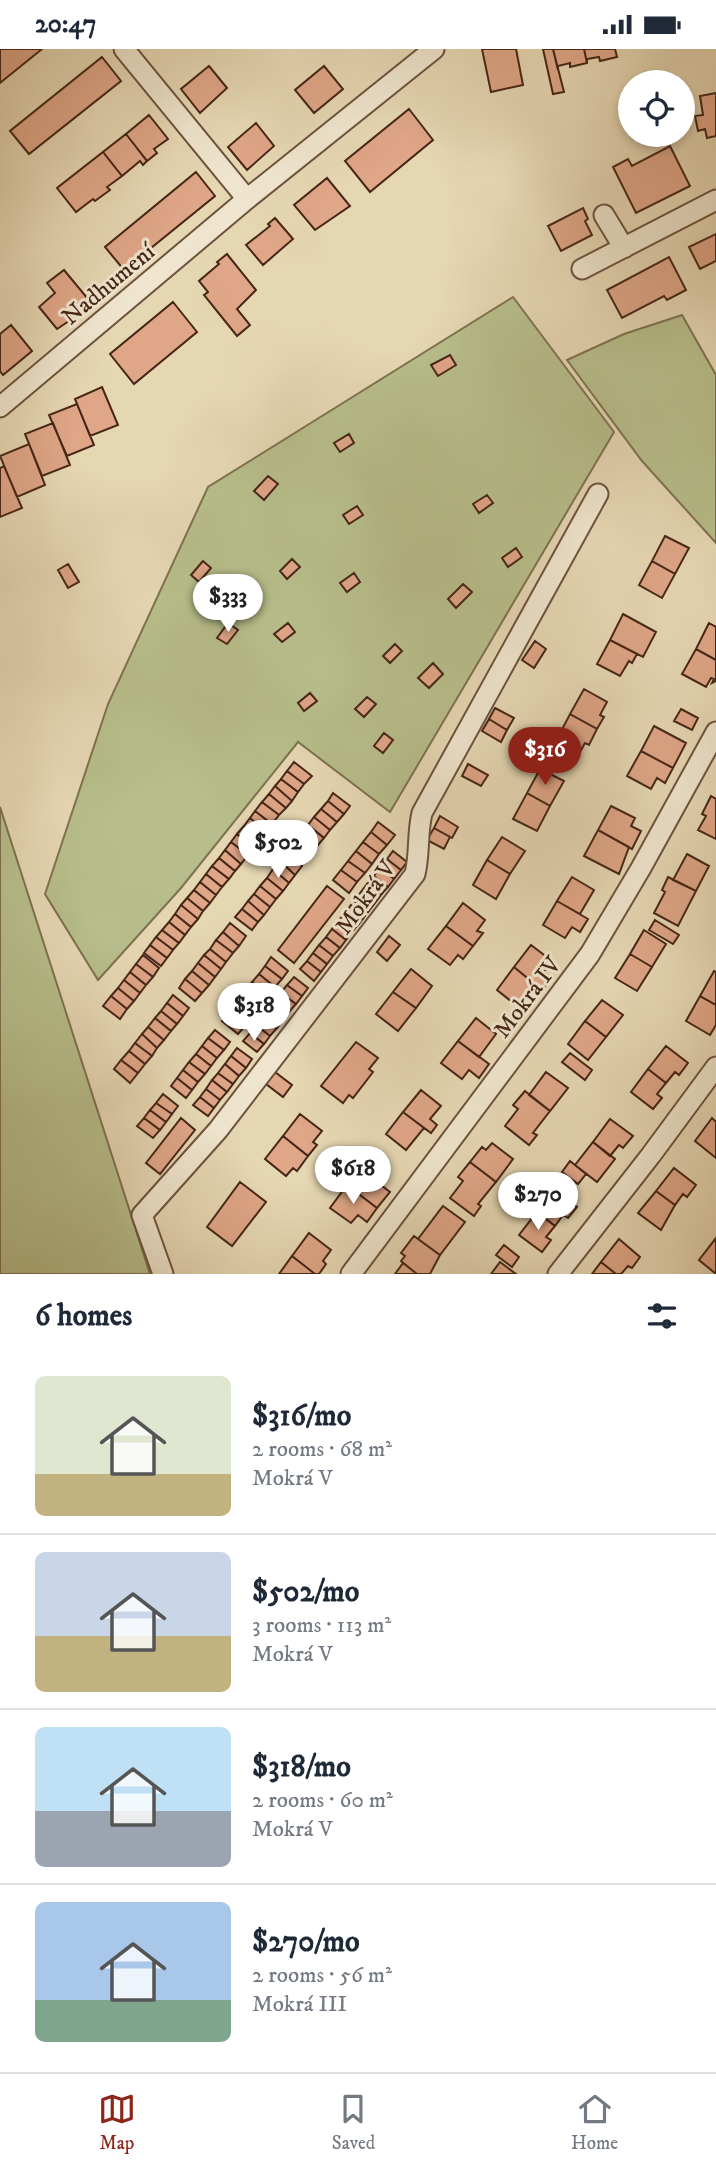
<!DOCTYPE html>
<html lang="en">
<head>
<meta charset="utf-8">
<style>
  :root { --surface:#fff; --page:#f6f6f7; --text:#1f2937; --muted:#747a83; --line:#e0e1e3; --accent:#8f2418 }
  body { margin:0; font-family:"IM FELL DW Pica",serif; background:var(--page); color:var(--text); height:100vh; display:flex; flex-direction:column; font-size:26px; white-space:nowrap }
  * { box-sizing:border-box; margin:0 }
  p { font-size:23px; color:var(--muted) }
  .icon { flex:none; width:38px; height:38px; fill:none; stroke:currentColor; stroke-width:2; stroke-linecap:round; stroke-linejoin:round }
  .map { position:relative; height:1225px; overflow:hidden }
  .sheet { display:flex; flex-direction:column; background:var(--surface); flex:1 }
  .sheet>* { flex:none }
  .tools { position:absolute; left:618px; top:21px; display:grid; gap:14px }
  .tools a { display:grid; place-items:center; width:77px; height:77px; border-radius:50%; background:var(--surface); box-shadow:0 4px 10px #0003; font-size:35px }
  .price { position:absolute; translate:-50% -60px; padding:0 16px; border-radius:24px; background:#fff; color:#222; font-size:23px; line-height:46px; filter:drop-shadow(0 2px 4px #0008) }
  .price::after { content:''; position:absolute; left:50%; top:42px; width:21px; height:16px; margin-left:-10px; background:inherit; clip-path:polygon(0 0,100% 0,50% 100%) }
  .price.current { background:var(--accent); color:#fff }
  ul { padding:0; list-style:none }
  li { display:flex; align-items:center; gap:21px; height:175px; padding:0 35px }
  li+li { border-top:2px solid var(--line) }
  li span { display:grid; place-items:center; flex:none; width:196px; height:140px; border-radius:10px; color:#555 }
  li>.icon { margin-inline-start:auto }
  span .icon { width:84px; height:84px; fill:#fffc; stroke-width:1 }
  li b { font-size:30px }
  h2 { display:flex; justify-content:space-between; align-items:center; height:84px; padding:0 35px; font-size:30px }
  .status { display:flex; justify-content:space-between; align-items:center; height:49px; padding:0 35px; background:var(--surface); direction:ltr }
  .status svg { height:19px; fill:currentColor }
  .menu { display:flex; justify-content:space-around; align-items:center; height:98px; border-top:2px solid var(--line); background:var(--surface); font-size:19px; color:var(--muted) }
  .menu a { display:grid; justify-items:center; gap:4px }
  .menu .current { color:var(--accent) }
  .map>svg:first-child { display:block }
</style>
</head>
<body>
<div class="status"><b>20:47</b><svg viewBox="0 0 49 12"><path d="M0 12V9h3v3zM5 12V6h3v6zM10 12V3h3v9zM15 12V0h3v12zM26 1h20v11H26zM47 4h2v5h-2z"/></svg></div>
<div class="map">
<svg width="716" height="1225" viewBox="0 0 716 1225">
  <rect width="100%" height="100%" fill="#e6d7b3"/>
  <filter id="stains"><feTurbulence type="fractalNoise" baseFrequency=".00286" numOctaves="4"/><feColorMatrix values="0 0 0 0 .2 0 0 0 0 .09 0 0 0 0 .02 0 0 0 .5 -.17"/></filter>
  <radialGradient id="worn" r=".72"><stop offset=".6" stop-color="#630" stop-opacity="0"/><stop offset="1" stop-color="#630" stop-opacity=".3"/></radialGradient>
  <path fill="#b7be8b" stroke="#7e7251" stroke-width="2" d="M 513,248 L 614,383 L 390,763 L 298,693 L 181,839 L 98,931 L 45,845 L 108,655 L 208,438 Z
    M 682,266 L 716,326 L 716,494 L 642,412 L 567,311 L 624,285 Z
    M 0,758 L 150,1225 L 0,1225 Z"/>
  <path fill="#dfa687" stroke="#462617" stroke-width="2" d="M 0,0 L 42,0 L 0,34 Z
    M 482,0 L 516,0 L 523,36 L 491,43 Z
    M 543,0 L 553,0 L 564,43 L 553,45 Z
    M 553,0 L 584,0 L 587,14 L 570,18 L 570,14 L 558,17 L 558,21 Z
    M 584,0 L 615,0 L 617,8 L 600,12 L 599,8 L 587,10 L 587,14 Z
    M 102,8 L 121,32 L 29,105 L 10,82 Z
    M 209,17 L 227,39 L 200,64 L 181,40 Z
    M 324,17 L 343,40 L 314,64 L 295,41 Z
    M 716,44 L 716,87 L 707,89 L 705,80 L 698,82 L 695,67 L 703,66 L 700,47 Z
    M 409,60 L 433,91 L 370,143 L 345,112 Z
    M 149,66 L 168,90 L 154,100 L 157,104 L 147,112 L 126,85 Z
    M 256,74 L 274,97 L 247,121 L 228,98 Z
    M 126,85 L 147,112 L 143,116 L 140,112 L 122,127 L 103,103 Z
    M 670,97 L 690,137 L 636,164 L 613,118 L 628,110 L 632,117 Z
    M 103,103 L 122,127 L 107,138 L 110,141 L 95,152 L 93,150 L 76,163 L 57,139 Z
    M 196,123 L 215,147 L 124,221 L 105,198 Z
    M 327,129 L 350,157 L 315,181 L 294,156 Z
    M 583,159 L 588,170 L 585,172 L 592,186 L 561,202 L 548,177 Z
    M 275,169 L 293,190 L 263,216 L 246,196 L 270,177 L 268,175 Z
    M 716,185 L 716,212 L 700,220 L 689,198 Z
    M 227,205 L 256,241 L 237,260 L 250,276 L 237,287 L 204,246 L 208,243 L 199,232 L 219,215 L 217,213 Z
    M 669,208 L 686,241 L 667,251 L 664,247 L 622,269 L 607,241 Z
    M 64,221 L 93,256 L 57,280 L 39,258 L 55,244 L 47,234 Z
    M 173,253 L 197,283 L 134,335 L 110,305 Z
    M 11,276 L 32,302 L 3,326 L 0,322 L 0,285 Z
    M 450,306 L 456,316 L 438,327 L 431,316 Z
    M 102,338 L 118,376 L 90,387 L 75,350 Z
    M 77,355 L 94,396 L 67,407 L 49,366 Z
    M 53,374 L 70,416 L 42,427 L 25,385 Z
    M 349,385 L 354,394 L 340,403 L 334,394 Z
    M 29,395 L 45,436 L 17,448 L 0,407 Z
    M 4,417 L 22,459 L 0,468 L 0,419 Z
    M 268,427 L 278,435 L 264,451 L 254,442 Z
    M 487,446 L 493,454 L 479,464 L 473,455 Z
    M 357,457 L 363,466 L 349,475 L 343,466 Z
    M 665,487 L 689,499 L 675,525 L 652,512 Z
    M 516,499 L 522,508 L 508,518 L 502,509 Z
    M 292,510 L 300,518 L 287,530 L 280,522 Z
    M 203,512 L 211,519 L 199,533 L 191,526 Z
    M 652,512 L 675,525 L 662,549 L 639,536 Z
    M 68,515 L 79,533 L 68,539 L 58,521 Z
    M 354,524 L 360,533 L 347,543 L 340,534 Z
    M 463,535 L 472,543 L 456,559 L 448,550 Z
    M 623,565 L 656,583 L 643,608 L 610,591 Z
    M 228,574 L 238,581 L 227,595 L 217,589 Z
    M 288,574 L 295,583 L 282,593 L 274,585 Z
    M 709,574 L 716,578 L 716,611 L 696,600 Z
    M 610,591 L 637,605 L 632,614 L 629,612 L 620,627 L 597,615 Z
    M 535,592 L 546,600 L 534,619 L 522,611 Z
    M 395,595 L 402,602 L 390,614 L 383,607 Z
    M 696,600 L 716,611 L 716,632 L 712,634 L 714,630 L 711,629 L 706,638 L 682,625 Z
    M 433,614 L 443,625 L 429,639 L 418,629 Z
    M 584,640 L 607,653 L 600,666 L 604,668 L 597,680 L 570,665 Z
    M 310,644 L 317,652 L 304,662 L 298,654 Z
    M 367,648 L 376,655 L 364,668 L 355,660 Z
    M 495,659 L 514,669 L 507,681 L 489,670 Z
    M 681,660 L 698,669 L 692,681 L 674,672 Z
    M 570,665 L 597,680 L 589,696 L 585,694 L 580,703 L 557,690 Z
    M 489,670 L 507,681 L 501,693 L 482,682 Z
    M 654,677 L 686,694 L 673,719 L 641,702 Z
    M 384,684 L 393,691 L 383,704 L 374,697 Z
    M 641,702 L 673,719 L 665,734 L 657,729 L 651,740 L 627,727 Z
    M 294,713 L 312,727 L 304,735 L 287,722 Z
    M 468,715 L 488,726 L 481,737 L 462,727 Z
    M 540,720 L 564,732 L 550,757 L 527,744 Z
    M 287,722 L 304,735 L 298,743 L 281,730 Z
    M 281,730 L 298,743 L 292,752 L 275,737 Z
    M 275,737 L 292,752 L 286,759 L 269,745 Z
    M 333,744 L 350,757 L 344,765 L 328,752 Z
    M 527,744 L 550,757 L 537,782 L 513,770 Z
    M 269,745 L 286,759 L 279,766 L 262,753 Z
    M 711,747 L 716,750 L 716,790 L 698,781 L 706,767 L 702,765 Z
    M 328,752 L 344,765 L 337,773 L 321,760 Z
    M 262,753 L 279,766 L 272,775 L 255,762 Z
    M 611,757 L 635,769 L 631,777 L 641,782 L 632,800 L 598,781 Z
    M 321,760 L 337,773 L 330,781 L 314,768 Z
    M 255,762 L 272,775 L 267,783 L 250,769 Z
    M 440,767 L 458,778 L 452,789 L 434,779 Z
    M 314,768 L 330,781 L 324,789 L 308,776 Z
    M 250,769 L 267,783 L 261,791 L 244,777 Z
    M 378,773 L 395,786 L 387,796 L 371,783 Z
    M 308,776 L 324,789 L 318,796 L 302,783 Z
    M 244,777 L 261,791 L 254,799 L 237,785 Z
    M 434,779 L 450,788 L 444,800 L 427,791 Z
    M 598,781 L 629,798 L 619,825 L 584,807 Z
    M 302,783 L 318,796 L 312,805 L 295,792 Z
    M 371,783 L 387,796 L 379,805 L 363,793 Z
    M 237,785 L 254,799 L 248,806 L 231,793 Z
    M 502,788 L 525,802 L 510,825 L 487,811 Z
    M 231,793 L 248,806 L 241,815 L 225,801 Z
    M 363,793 L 379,805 L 372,815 L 356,802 Z
    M 225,801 L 241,815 L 235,822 L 219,809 Z
    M 356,802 L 372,815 L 365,824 L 348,812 Z
    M 393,802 L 407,813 L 401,821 L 387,810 Z
    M 286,805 L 302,817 L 295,826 L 280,812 Z
    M 687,805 L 709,817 L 696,842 L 673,831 Z
    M 219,809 L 235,822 L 229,830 L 212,817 Z
    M 387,810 L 401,821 L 394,830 L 380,818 Z
    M 487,811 L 510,825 L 496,850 L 473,836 Z
    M 280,812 L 295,826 L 289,834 L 273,820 Z
    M 348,812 L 365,824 L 357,833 L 341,821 Z
    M 212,817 L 229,830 L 222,838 L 206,825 Z
    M 380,818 L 394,830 L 388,838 L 374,827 Z
    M 273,820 L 289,834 L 283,842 L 267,829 Z
    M 341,821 L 357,833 L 349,844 L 333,831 Z
    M 206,825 L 222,838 L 216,846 L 200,833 Z
    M 374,827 L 388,838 L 381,846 L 367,835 Z
    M 572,828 L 594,841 L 580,865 L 557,852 Z
    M 668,828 L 696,842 L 678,877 L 654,864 L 665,843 L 662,841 Z
    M 267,829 L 283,842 L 276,850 L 260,837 Z
    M 200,833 L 216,846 L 210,854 L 194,841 Z
    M 367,835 L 381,846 L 375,854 L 361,843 Z
    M 260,837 L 276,850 L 270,858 L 254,845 Z
    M 327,837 L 344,850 L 294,914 L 278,901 Z
    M 194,841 L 210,854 L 203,862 L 187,849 Z
    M 361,843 L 375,854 L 368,863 L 354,852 Z
    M 254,845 L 270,858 L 264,866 L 248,852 Z
    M 187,849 L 203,862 L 198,870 L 181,856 Z
    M 248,852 L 264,866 L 258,873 L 242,860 Z
    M 557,852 L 588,870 L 580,883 L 572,878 L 565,889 L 543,876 Z
    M 463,854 L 485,871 L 477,882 L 483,884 L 473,897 L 446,877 Z
    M 181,856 L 198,870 L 191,878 L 175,865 Z
    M 351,856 L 365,867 L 359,875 L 345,864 Z
    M 242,860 L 258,873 L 252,881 L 235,868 Z
    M 345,864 L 359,875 L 352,883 L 338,872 Z
    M 175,865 L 191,878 L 185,886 L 169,873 Z
    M 655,871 L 679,886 L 673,895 L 649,881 Z
    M 338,872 L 352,883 L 346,891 L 332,880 Z
    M 169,873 L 185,886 L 179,894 L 162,881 Z
    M 230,874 L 246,887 L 239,897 L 223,883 Z
    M 446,877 L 473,897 L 463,910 L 458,906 L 450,916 L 428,900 Z
    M 332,880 L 346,891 L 340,899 L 326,888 Z
    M 162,881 L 179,894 L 173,901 L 156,888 Z
    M 644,881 L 666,895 L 652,918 L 630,905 Z
    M 223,883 L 239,897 L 233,904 L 216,891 Z
    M 389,887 L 400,896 L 387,912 L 377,903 Z
    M 156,888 L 173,901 L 167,909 L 150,896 Z
    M 326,888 L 340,899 L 333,907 L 319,896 Z
    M 216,891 L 233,904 L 226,913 L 210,900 Z
    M 150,896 L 167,909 L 161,917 L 144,904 Z
    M 319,896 L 333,907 L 327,915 L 313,904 Z
    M 531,896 L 552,912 L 544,923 L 552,929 L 542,941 L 514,918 Z
    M 210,900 L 226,913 L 221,920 L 204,906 Z
    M 313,904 L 327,915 L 321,923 L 307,912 Z
    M 630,905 L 652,918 L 637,942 L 615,929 Z
    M 143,906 L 159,919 L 153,928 L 136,915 Z
    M 204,906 L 221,920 L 215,928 L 198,914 Z
    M 271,908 L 288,922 L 282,930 L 265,917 Z
    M 307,912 L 321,923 L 314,932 L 300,920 Z
    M 198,914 L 215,928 L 209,936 L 192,922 Z
    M 136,915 L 153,928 L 146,936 L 130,923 Z
    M 265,917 L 282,930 L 275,938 L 259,925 Z
    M 514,918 L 542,941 L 534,952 L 526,946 L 517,957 L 497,941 Z
    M 411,920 L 432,937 L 416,959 L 393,943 Z
    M 192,922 L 209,936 L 202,944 L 185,930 Z
    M 714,922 L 716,923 L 716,956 L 700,947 Z
    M 130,923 L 146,936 L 140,944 L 124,931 Z
    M 259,925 L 275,938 L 269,946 L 252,933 Z
    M 294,928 L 308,939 L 302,947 L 287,936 Z
    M 185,930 L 202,944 L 195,952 L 179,939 Z
    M 124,931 L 140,944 L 134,952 L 118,939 Z
    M 252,933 L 269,946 L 263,953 L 246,941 Z
    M 287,936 L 302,947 L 296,955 L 281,944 Z
    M 118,939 L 134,952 L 127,960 L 111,947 Z
    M 246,941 L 263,953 L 257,961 L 240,948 Z
    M 393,943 L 416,959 L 398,982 L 376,965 Z
    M 281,944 L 296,955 L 289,963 L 275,952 Z
    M 173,946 L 189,959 L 183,967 L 167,954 Z
    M 111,947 L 127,960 L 120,970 L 103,957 Z
    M 700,947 L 716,956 L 716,976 L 710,986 L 686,972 Z
    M 240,948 L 257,961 L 250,969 L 234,957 Z
    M 602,951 L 623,966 L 606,988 L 585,972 Z
    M 275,952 L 289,963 L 283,971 L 269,960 Z
    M 167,954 L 183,967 L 177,975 L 161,962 Z
    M 234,957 L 250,969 L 245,977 L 228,964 Z
    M 269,960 L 283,971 L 277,979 L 262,968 Z
    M 161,962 L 177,975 L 171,982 L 155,969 Z
    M 228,964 L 245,977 L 238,985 L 222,972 Z
    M 262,968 L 277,979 L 270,987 L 256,976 Z
    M 155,969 L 171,982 L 164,991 L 148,978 Z
    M 476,969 L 496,985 L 479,1008 L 458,992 Z
    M 585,972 L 606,988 L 588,1011 L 568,995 Z
    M 256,976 L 270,987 L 264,995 L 250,984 Z
    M 148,978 L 164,991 L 157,999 L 142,985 Z
    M 215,981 L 230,993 L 224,1001 L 208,989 Z
    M 250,984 L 264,995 L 257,1003 L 243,992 Z
    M 142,985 L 157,999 L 152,1007 L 135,994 Z
    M 208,989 L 224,1001 L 217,1009 L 202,997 Z
    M 458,992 L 489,1015 L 479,1029 L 469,1021 L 462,1030 L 441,1014 Z
    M 356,993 L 378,1009 L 369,1020 L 373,1023 L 353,1049 L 349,1046 L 343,1054 L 321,1037 Z
    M 135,994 L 152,1007 L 145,1015 L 129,1002 Z
    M 202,997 L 217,1009 L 211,1017 L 196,1005 Z
    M 666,997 L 688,1014 L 679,1026 L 675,1023 L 666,1034 L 648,1020 Z
    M 237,999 L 252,1010 L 246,1019 L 231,1007 Z
    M 129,1002 L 145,1015 L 138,1024 L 121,1011 Z
    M 570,1004 L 592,1021 L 585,1031 L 562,1013 Z
    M 196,1005 L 211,1017 L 205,1025 L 189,1013 Z
    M 231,1007 L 246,1019 L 239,1027 L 225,1015 Z
    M 121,1011 L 138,1024 L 130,1034 L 114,1020 Z
    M 189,1013 L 205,1025 L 198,1033 L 183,1021 Z
    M 225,1015 L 239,1027 L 233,1035 L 218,1024 Z
    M 648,1020 L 666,1034 L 657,1045 L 662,1049 L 653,1060 L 631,1043 Z
    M 183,1021 L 198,1033 L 192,1041 L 177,1029 Z
    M 275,1023 L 292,1036 L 283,1048 L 266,1035 Z
    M 546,1023 L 568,1039 L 550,1062 L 529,1046 Z
    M 218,1024 L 233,1035 L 227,1043 L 212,1031 Z
    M 177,1029 L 192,1041 L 186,1049 L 171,1037 Z
    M 212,1031 L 227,1043 L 220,1051 L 206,1040 Z
    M 206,1040 L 220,1051 L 214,1059 L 200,1048 Z
    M 421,1041 L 441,1057 L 430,1070 L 437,1076 L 431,1084 L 403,1063 Z
    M 525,1042 L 550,1062 L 533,1084 L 537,1086 L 529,1096 L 505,1077 L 518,1060 L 513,1056 Z
    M 163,1045 L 178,1057 L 172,1065 L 156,1054 Z
    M 200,1048 L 214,1059 L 208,1067 L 193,1056 Z
    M 156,1054 L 172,1065 L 166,1073 L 150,1061 Z
    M 150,1061 L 166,1073 L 160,1081 L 144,1069 Z
    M 403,1063 L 424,1079 L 406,1101 L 386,1085 Z
    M 300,1065 L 322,1082 L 313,1093 L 317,1096 L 308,1107 L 283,1087 Z
    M 144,1069 L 160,1081 L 153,1089 L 137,1077 Z
    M 181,1069 L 195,1081 L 160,1125 L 146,1114 Z
    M 712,1069 L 716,1073 L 716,1109 L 695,1092 Z
    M 610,1070 L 633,1087 L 623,1099 L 619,1096 L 610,1107 L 593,1093 Z
    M 283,1087 L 308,1107 L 297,1122 L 293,1119 L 286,1127 L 265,1110 Z
    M 593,1093 L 615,1110 L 597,1133 L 575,1116 Z
    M 492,1094 L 513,1110 L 496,1133 L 470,1113 L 482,1098 L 486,1101 Z
    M 570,1112 L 586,1125 L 578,1135 L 562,1123 Z
    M 365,1113 L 386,1129 L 381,1136 L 390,1143 L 377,1159 L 347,1136 Z
    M 470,1113 L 496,1133 L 478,1155 L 481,1157 L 474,1167 L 450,1149 L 463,1132 L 458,1128 Z
    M 674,1119 L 696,1136 L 687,1148 L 683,1145 L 675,1156 L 656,1142 Z
    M 240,1133 L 266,1153 L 232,1197 L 207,1178 Z
    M 347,1136 L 377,1159 L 367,1173 L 358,1166 L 351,1174 L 330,1159 Z
    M 555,1141 L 577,1158 L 568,1169 L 563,1166 L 555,1177 L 537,1163 Z
    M 656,1142 L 675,1156 L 661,1181 L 638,1164 Z
    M 443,1157 L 465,1173 L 440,1206 L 418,1190 Z
    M 537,1163 L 555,1177 L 546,1188 L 551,1191 L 542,1203 L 519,1186 Z
    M 309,1184 L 331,1201 L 323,1212 L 326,1215 L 319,1225 L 315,1225 L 292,1207 Z
    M 414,1187 L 440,1206 L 430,1225 L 417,1225 L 401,1212 L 405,1207 L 401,1204 Z
    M 716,1189 L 716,1225 L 699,1211 Z
    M 619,1190 L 640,1208 L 632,1219 L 628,1217 L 621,1225 L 616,1225 L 601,1213 Z
    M 504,1196 L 519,1208 L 512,1218 L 496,1206 Z
    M 292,1207 L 315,1225 L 279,1225 Z
    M 500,1213 L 516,1225 L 491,1225 Z
    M 601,1213 L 616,1225 L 592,1225 Z
    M 403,1214 L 417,1225 L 395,1225 Z"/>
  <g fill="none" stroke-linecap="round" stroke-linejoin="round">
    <defs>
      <path id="street" d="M 124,0 L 247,150
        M 604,166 L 624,199
        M 582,220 L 716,151
        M 0,358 L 247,150 L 434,0
        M 163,1225 L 142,1166 L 218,1081 L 415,825 C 420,805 417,785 422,764 L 598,445
        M 351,1225 L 590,905 L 641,819 L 716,683
        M 558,1225 L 651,1106 L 716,1018"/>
    </defs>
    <use href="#street" stroke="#6e523e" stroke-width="23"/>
    <use href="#street" stroke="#efe5ce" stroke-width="19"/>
  </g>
  <g text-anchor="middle" stroke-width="6" stroke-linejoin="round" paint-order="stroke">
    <g font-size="24" fill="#462617" stroke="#efe5ce">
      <text transform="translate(108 235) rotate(-40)" y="8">Nadhumení</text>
      <text transform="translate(365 848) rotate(-54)" y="8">Mokrá V</text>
      <text transform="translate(527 948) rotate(-53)" y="8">Mokrá IV</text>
    </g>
  </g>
  <rect width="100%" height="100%" filter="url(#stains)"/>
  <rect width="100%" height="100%" fill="url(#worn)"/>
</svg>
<div class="tools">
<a><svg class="icon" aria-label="locate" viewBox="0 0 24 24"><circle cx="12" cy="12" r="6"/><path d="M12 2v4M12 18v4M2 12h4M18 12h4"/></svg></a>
</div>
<b class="price" style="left:228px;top:585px">$333</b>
<b class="price current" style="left:545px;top:738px">$316</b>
<b class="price" style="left:278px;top:831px">$502</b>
<b class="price" style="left:254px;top:994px">$318</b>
<b class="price" style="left:353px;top:1157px">$618</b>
<b class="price" style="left:538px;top:1183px">$270</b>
</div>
<section class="sheet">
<h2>6 homes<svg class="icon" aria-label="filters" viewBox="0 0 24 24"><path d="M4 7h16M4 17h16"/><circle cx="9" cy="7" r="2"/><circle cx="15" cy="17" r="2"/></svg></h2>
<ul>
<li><span style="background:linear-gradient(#dfe7d0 70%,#c2b280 0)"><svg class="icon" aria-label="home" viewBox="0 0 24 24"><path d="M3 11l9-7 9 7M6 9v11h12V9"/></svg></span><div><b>$316/mo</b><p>2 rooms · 68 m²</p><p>Mokrá V</p></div></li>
<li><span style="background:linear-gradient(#c9d6e8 60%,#c2b280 0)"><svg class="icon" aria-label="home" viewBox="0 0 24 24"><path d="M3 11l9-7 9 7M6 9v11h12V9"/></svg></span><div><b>$502/mo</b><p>3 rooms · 113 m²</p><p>Mokrá V</p></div></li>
<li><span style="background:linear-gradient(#bfe0f5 60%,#9aa5b1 0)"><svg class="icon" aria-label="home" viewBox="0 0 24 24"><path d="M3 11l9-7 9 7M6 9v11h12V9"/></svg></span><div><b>$318/mo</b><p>2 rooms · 60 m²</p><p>Mokrá V</p></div></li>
<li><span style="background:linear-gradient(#a9c7e8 70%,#7fa58c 0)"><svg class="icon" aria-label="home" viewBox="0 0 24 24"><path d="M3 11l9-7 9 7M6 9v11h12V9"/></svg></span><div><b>$270/mo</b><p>2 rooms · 56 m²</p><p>Mokrá III</p></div></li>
</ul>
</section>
<nav class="menu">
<a class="current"><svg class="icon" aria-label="map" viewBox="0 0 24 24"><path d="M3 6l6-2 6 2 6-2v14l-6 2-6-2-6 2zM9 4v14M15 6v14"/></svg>Map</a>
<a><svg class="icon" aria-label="saved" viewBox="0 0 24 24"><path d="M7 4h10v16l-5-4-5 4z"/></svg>Saved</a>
<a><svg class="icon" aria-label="home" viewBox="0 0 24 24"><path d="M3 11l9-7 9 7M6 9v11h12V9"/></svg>Home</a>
</nav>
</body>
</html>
